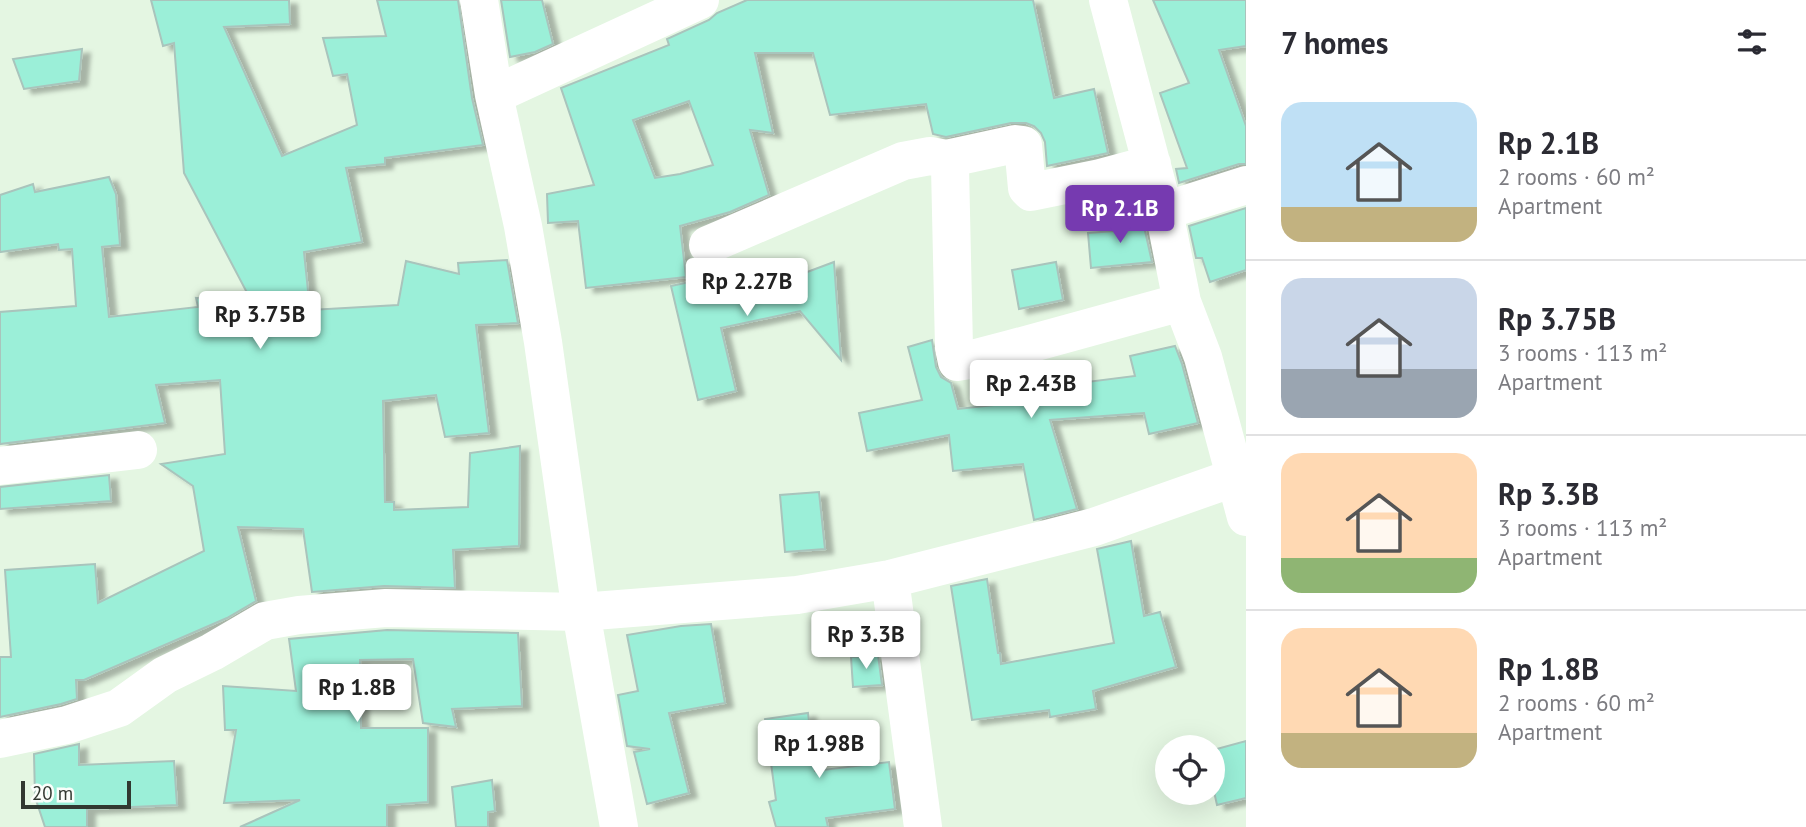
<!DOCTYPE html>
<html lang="en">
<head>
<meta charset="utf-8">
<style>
  :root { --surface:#fff; --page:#f2f2f3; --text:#2b2b33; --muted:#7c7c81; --line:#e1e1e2; --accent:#763ab0 }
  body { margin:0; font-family:"PT Sans",sans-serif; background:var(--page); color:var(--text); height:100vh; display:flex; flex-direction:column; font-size:26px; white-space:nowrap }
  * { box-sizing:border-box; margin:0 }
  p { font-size:23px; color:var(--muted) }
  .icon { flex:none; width:38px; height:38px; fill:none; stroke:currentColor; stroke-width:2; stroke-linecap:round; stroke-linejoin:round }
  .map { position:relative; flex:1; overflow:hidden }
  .sheet { display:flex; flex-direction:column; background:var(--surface); width:560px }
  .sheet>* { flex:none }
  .controls { position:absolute; left:1155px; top:735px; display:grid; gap:14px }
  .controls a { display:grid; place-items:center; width:70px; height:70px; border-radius:50%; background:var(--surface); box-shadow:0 7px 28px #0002; font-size:35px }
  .scale { position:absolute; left:21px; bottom:18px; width:110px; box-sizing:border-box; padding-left:7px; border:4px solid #313830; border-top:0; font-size:19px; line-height:24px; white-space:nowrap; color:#313830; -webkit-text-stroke:5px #fafefa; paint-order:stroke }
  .price { position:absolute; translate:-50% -60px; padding:0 16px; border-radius:7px; background:#fff; color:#222; font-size:23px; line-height:46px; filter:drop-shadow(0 2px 4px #0008) }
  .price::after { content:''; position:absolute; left:50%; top:42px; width:21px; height:16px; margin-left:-10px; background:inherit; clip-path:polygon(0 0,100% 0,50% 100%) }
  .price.selected { background:var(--accent); color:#fff }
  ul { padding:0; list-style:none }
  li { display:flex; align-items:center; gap:21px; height:175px; padding:0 35px }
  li+li { border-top:2px solid var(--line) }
  li span { display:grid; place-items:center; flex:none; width:196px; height:140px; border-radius:21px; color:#555 }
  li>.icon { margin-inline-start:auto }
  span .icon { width:84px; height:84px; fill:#fffc; stroke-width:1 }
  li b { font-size:30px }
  h2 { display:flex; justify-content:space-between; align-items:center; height:84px; padding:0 35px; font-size:30px }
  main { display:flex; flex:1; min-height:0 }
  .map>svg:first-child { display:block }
</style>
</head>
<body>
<main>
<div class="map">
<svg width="1246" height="827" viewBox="0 0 1246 827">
  <defs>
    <filter id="shadow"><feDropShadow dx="8" dy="4.5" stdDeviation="2" flood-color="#0004"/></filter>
  </defs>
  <rect width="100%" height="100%" fill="#e4f6e2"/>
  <path fill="#9befd8" stroke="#a9c4bc" stroke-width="2" fill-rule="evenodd" filter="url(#shadow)" d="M 151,0 L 289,0 L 290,24 L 224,27 L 282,156 L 357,125 L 347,74 L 333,76 L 323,38 L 386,36 L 377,0 L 458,0 L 472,98 L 483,145 L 385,158 L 385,164 L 346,168 L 362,242 L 304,252 L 310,310 L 398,305 L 406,261 L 459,274 L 458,263 L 507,260 L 518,323 L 476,325 L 489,433 L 445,437 L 436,395 L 383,401 L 385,502 L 394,502 L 394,510 L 468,507 L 470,453 L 520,446 L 519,546 L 453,550 L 455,588 L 384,586 L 312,592 L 303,529 L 238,527 L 256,601 L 227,618 L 84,680 L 76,680 L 77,699 L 61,704 L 0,717 L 0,657 L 11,657 L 5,570 L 95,564 L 98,603 L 204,551 L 193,486 L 161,464 L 225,454 L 220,380 L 156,385 L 165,423 L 0,444 L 0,312 L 76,306 L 72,249 L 59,250 L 58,244 L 0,252 L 0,195 L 33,184 L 35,192 L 109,177 L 116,194 L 120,245 L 102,247 L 109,317 L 198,307 L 196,298 L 253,304 L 184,173 L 174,43 L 163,46 Z
    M 501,0 L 542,0 L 553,44 L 535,52 L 510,57 Z
    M 747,0 L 1033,0 L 1054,98 L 1094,89 L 1108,153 L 1047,166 L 1045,142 L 1041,133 L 1034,126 L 1026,123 L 1011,123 L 946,137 L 933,134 L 926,104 L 830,115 L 813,53 L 755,53 L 773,133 L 750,130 L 769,195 L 730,212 L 680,226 L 686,277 L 586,288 L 578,221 L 548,223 L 547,194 L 594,185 L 561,88 L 669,45 L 667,39 L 709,20 L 717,13 ZM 689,101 L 713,165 L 680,174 L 655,178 L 633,120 Z
    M 1153,0 L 1246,0 L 1246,46 L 1219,50 L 1246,126 L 1246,164 L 1239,164 L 1179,183 L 1176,169 L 1187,168 L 1160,93 L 1189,83 Z
    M 82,49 L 79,81 L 24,89 L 13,59 Z
    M 1136,191 L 1152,262 L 1091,268 L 1088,233 L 1141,229 L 1131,192 Z
    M 1246,208 L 1246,270 L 1210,282 L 1202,258 L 1196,258 L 1189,226 Z
    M 834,262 L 841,360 L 800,311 L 721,328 L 736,391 L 698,400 L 671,286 L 745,270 L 751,293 Z
    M 1056,262 L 1063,300 L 1019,309 L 1012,270 Z
    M 932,340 L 936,367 L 941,377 L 951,383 L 958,409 L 1012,403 L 1009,386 L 1037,377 L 1040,388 L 1135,376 L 1130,356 L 1175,346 L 1182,364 L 1198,423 L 1149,434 L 1144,413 L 1050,420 L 1077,509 L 1034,520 L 1023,464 L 953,471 L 949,435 L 867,451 L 859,413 L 922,400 L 908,347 Z
    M 109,475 L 111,501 L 0,509 L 0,487 Z
    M 819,492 L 825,549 L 785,552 L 780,495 Z
    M 1131,541 L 1144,616 L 1160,612 L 1176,667 L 1093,691 L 1096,709 L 1050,717 L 1049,710 L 972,720 L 951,586 L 987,579 L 998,653 L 1000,653 L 1001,664 L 1114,643 L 1097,549 Z
    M 711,624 L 725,703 L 669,713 L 689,793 L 647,804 L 634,752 L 650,749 L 627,746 L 618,695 L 638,691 L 627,635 L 681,626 Z
    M 387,630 L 518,633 L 522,706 L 452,709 L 456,727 L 423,723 L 413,659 L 360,660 L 361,728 L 428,728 L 428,802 L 387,805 L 387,827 L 240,827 L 300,800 L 224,803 L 236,730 L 225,730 L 223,686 L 296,691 L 289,639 Z
    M 878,655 L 882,685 L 853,687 L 851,657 Z
    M 808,713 L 815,771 L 889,762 L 895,809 L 826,818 L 828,827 L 776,827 L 769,802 L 776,800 L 765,719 Z
    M 1246,741 L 1246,798 L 1217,805 L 1213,787 L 1213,750 Z
    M 79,744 L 79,765 L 174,761 L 177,805 L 87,809 L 87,827 L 45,827 L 35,797 L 34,754 Z
    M 492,780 L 495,811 L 488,812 L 488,827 L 456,827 L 452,787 Z"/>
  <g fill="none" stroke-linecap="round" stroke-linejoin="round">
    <path stroke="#fff" stroke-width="38" d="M 479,0 L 494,95 L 523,226 L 543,342 L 581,612 L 619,827
      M 1108,0 L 1164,211 L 1182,302 L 1203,357 L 1246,517
      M 494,95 L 700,0
      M 946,159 L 1015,144 L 1023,145 L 1027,188 L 1031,192 L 1100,178 L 1152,164
      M 1164,211 L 1246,185
      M 708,245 L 903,161 L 930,156 L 946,159 L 950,167 L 954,348 L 957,362 L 969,360 L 1011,349 L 1182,302
      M 0,466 L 138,450
      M 890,579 L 923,827
      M 0,739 L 67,725 L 119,708 L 165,675 L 212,652 L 265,621 L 299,615 L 386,608 L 581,612 L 797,595 L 890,579 L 1094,527 L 1236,477"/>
  </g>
</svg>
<div class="controls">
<a><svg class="icon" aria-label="locate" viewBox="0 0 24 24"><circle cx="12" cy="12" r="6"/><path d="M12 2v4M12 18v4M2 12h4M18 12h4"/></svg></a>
</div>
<div class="scale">20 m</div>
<b class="price selected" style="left:1120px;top:245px">Rp 2.1B</b>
<b class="price" style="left:747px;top:318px">Rp 2.27B</b>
<b class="price" style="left:260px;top:351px">Rp 3.75B</b>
<b class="price" style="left:1031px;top:420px">Rp 2.43B</b>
<b class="price" style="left:866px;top:671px">Rp 3.3B</b>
<b class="price" style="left:357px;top:724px">Rp 1.8B</b>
<b class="price" style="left:819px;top:780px">Rp 1.98B</b>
</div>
<section class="sheet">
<h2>7 homes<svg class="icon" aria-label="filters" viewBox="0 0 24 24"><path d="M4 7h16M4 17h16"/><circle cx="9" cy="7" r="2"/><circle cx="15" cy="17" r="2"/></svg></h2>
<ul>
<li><span style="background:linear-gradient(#bfe0f5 75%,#c2b280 0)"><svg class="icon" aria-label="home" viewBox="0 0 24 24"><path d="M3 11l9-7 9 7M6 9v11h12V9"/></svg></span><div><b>Rp 2.1B</b><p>2 rooms · 60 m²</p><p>Apartment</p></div></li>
<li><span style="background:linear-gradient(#c9d6e8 65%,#9aa5b1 0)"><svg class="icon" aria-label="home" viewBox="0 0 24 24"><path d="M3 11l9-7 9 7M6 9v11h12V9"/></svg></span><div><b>Rp 3.75B</b><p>3 rooms · 113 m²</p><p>Apartment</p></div></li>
<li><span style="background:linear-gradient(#ffd9b3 75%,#8fb573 0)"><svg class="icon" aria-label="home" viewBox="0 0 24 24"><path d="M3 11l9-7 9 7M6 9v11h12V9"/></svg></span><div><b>Rp 3.3B</b><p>3 rooms · 113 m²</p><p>Apartment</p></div></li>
<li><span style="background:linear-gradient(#ffd9b3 75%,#c2b280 0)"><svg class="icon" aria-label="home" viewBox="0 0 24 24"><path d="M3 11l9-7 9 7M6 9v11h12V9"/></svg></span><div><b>Rp 1.8B</b><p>2 rooms · 60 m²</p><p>Apartment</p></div></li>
</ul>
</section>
</main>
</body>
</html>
